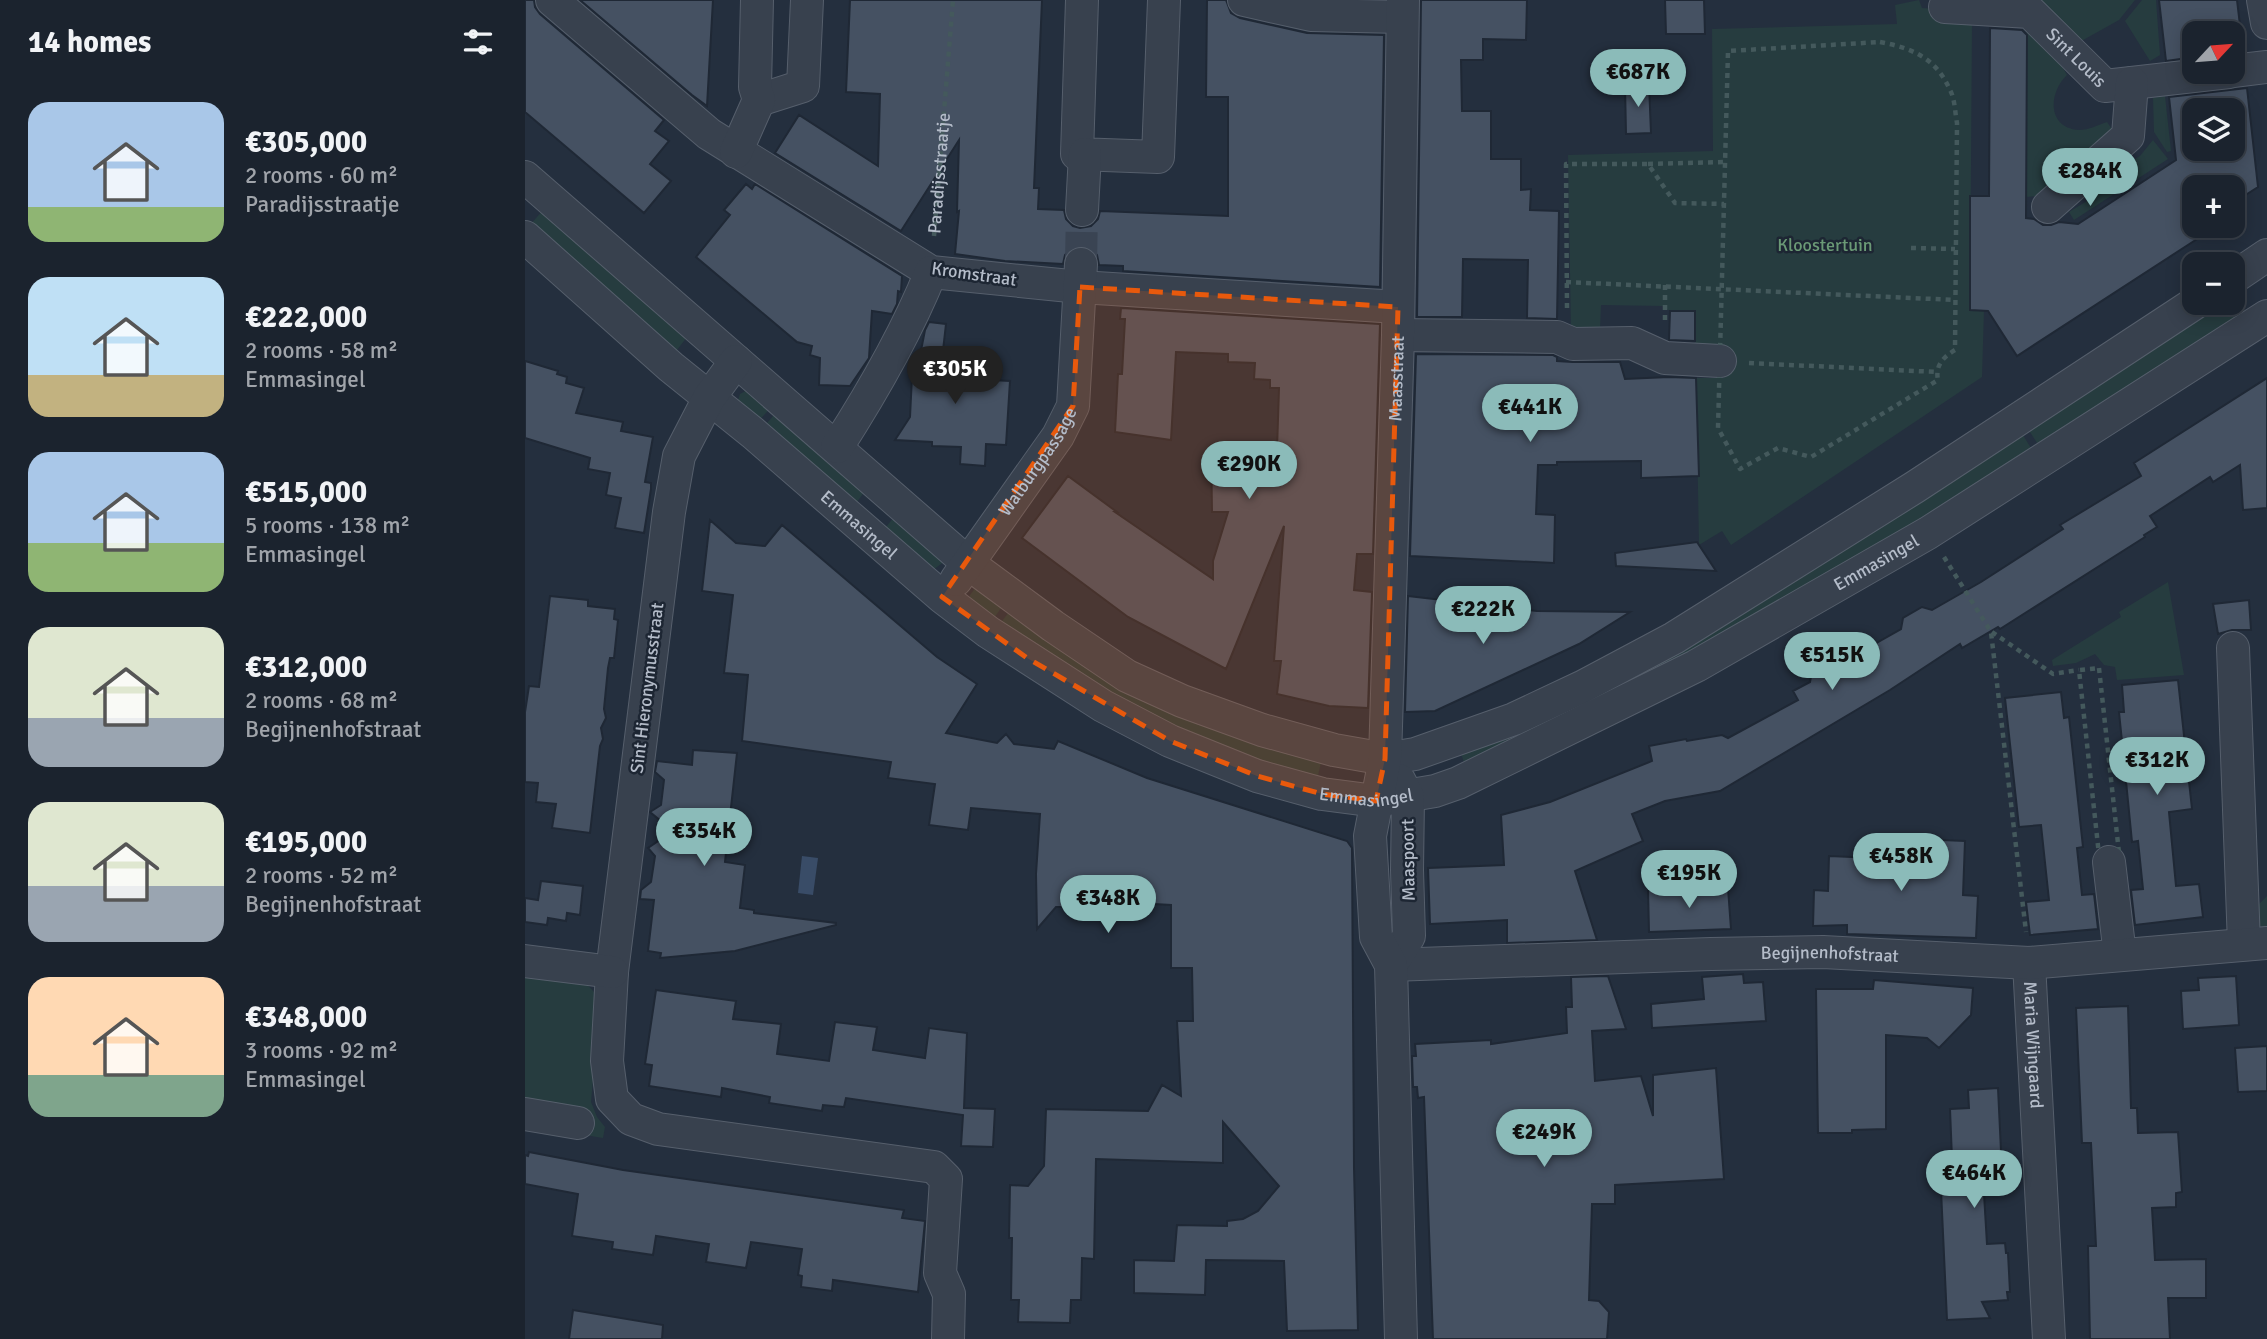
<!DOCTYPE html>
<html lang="en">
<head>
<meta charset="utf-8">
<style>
  :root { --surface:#1b232e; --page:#242b36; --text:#f1f3f6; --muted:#a0a4aa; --line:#39404a; --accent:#8bbbb9 }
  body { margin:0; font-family:Signika,sans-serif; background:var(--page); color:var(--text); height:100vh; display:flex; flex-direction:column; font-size:26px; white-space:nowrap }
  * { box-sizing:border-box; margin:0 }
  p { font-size:23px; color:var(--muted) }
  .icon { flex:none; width:38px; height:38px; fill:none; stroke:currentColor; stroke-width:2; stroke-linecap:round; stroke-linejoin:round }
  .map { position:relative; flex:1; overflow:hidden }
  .sheet { display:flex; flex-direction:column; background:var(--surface); width:525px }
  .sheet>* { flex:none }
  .needle { width:46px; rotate:64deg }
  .fabs { position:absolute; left:1657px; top:21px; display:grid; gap:14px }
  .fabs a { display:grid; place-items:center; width:63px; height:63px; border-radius:14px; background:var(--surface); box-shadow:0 4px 18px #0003,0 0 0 2px var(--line); font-size:35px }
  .price { position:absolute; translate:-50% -60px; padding:0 16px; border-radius:24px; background:var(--accent); color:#111; font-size:23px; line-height:46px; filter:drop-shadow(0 2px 4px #0008) }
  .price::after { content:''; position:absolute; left:50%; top:42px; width:21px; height:16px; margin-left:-10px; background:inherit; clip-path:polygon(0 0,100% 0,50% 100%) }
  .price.on { background:#222; color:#fff }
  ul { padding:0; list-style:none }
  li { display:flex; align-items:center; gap:21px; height:175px; padding:0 28px }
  li span { display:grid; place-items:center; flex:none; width:196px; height:140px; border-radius:21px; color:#555 }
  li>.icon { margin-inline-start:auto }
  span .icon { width:84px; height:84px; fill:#fffc; stroke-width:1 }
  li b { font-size:30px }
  h2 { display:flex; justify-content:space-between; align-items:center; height:84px; padding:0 28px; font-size:30px }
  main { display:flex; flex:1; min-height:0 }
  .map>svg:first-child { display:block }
</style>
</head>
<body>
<main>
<section class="sheet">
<h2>14 homes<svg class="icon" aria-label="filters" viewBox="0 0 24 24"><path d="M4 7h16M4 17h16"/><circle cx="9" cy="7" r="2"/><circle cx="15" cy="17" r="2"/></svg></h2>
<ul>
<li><span style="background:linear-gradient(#a9c7e8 75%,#8fb573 0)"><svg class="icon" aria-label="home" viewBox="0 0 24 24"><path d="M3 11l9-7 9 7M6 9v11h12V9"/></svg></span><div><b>€305,000</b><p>2 rooms · 60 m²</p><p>Paradijsstraatje</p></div></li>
<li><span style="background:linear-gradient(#bfe0f5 70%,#c2b280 0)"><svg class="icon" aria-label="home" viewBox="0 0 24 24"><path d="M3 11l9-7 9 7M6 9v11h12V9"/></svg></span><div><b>€222,000</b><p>2 rooms · 58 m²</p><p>Emmasingel</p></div></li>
<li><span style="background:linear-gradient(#a9c7e8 65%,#8fb573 0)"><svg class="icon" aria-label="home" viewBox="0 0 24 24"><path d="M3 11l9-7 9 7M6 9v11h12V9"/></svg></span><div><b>€515,000</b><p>5 rooms · 138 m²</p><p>Emmasingel</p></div></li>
<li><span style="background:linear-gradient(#dfe7d0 65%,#9aa5b1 0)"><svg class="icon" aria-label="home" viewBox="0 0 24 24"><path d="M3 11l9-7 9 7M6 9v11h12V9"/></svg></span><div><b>€312,000</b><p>2 rooms · 68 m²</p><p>Begijnenhofstraat</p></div></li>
<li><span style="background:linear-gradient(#dfe7d0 60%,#9aa5b1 0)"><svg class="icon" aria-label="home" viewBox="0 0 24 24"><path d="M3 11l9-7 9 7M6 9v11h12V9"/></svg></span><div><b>€195,000</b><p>2 rooms · 52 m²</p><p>Begijnenhofstraat</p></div></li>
<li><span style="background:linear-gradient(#ffd9b3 70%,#7fa58c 0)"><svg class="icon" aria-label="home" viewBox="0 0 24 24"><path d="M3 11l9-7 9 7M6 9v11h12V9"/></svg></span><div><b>€348,000</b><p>3 rooms · 92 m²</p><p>Emmasingel</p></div></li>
</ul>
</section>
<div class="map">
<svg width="1742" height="1339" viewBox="0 0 1742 1339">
  <rect width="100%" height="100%" fill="#242f3e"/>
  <path fill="#263c3f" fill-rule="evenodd" d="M 1394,0 L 1397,8 L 1434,11 L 1447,22 L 1445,310 L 1459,310 L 1457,377 L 1206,545 L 1197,531 L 1174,545 L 1171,378 L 1199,378 L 1199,356 L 1170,354 L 1170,311 L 1145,311 L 1137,306 L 1076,305 L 1075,330 L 1046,331 L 1043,155 L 1188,151 L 1187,29 L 1372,24 L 1370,5 Z
    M 1493,0 L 1610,0 L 1594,20 L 1551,44 C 1537,19 1523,1 1493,0 Z
    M 1617,0 L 1631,0 L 1635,55 L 1625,61 L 1600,21 Z
    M 1502,24 L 1519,34 L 1542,75 C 1523,93 1522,128 1554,130 C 1564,130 1573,125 1582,122 L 1589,132 L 1547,164 L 1550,170 L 1513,196 L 1501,197 Z
    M 1640,96 L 1646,151 L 1642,152 L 1629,132 L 1628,98 Z
    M 1628,140 L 1643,159 L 1549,220 L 1544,212 L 1567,198 L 1562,188 L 1615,156 Z
    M 21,207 L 166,332 L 148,355 L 3,227 Z
    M 1708,301 L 1718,317 L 1516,449 L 1499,423 L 1685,303 L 1708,303 Z
    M 226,388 L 250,403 L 230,425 L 212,403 L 215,394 Z
    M 255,408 L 420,561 L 408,570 L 236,430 ZM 340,491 L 369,517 L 361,527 L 332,502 Z
    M 1493,427 L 1509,453 L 1278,596 L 941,768 L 934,748 Z
    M 1643,582 L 1659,675 L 1592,680 L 1590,667 L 1579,665 L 1570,654 L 1551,663 L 1528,666 L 1527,660 L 1596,617 L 1594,612 Z
    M 451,587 L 481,601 L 467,621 L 445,603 L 445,595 Z
    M 488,607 L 798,754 L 792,780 L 639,728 L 473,626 Z
    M 1742,896 L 1742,932 C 1732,926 1733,916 1733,905 Z
    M 0,971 C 29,976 63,971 75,1003 L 66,1102 L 72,1117 L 80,1127 L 78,1138 L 54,1134 L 0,1104 Z"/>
  <path fill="#394c67" d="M 277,856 L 293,858 L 288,895 L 273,893 Z"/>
  <path fill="#455162" stroke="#1f2835" stroke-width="2" fill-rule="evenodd" d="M 0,0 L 9,0 L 10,7 L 15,14 L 139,120 L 130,131 L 144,141 L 125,164 L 146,181 L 119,213 L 0,112 Z
    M 55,0 L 188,0 L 182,106 L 167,95 Z
    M 325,0 L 517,0 L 509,188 L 514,188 L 513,209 L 539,210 L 541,219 L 548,226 L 555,228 L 566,226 L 573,219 L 575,211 L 703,216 L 703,97 L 681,97 L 682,0 L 701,0 L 706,13 L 715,18 L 782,33 L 859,35 L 855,287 L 598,271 L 598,266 L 574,265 L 572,255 L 565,248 L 558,246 L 547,248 L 540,255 L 538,264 L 480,261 L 430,254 L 434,211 L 432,212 L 434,140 L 376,231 L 250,153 L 274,115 L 353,166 L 355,94 L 321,92 Z
    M 896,0 L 1002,0 L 1001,40 L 958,39 L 958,60 L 936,60 L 937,111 L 966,111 L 966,159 L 996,159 L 996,190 L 1006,189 L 1005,210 L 1034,211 L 1032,319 L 1002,318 L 1003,260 L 938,259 L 937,317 L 892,317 Z
    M 1140,0 L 1179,0 L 1180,34 L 1141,34 Z
    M 1634,0 L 1712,0 L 1718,51 L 1708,52 L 1708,33 L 1670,33 L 1670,57 L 1641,61 Z
    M 1465,28 L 1497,30 L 1502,35 L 1501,218 L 1509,219 L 1518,225 L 1526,225 L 1534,222 L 1553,224 L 1651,160 L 1644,97 L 1722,88 L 1733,187 L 1708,203 L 1708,187 L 1670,187 L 1670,226 L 1684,226 L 1686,230 L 1492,356 L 1463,311 L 1445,310 L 1445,196 L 1464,196 ZM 1670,110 L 1708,110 L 1708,149 L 1670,149 Z
    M 1124,84 L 1126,133 L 1101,134 L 1100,85 Z
    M 221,184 L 227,189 L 230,184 L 377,276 L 376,292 L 373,291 L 372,304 L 367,314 L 347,311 L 344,358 L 325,386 L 294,385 L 295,358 L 285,355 L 287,346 L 272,342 L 171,257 L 205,215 L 199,210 Z
    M 596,308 L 855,324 L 848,554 L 832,554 L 829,590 L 847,592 L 843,708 L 804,706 L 752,694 L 756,661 L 749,661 L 759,526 L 701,669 L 603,617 L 497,538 L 543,476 L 592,512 L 590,512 L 688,579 L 688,561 L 703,512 L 687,512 L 686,445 L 752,450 L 754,388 L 745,388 L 745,380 L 729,379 L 730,363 L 703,362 L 703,354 L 651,352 L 646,440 L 590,432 L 593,374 L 597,374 L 600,319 L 595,319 Z
    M 1145,311 L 1170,311 L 1170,341 L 1144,340 Z
    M 404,322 L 421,324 L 415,377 L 485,381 L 481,445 L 461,444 L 460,466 L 435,464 L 436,447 L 407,446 L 407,442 L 370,440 L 385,417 L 387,376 L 391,376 L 400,330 Z
    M 891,354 L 1028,355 L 1032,357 L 1032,361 L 1048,362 L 1095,362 L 1100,379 L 1144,377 L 1171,378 L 1174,476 L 1116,478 L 1116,461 L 1032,462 L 1032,465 L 1013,465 L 1011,514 L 1030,515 L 1029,563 L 885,556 Z
    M 0,361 L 33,371 L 32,374 L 42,377 L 41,383 L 59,388 L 51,413 L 98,422 L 96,431 L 128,437 L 120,482 L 126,483 L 126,489 L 119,533 L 90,528 L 96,498 L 81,495 L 85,473 L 63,469 L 65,458 L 0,438 Z
    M 1742,378 L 1742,508 L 1718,510 L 1715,465 L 1688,482 L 1685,477 L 1625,516 L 1632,527 L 1619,535 L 1620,537 L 1475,629 L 1473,627 L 1437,648 L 1435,644 L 1365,690 L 1195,791 L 1140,801 L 1107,814 L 1118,841 L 1050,871 L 1072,940 L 982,943 L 982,920 L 905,924 L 903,868 L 979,865 L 976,815 L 1025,802 L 1127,761 L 1124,746 L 1161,739 L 1162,741 L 1197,735 L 1203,738 L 1273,700 L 1268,691 L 1285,682 L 1287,671 L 1306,660 L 1316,663 L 1376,629 L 1378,618 L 1397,607 L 1407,610 L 1456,582 L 1538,529 L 1535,525 L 1616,476 L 1609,463 Z
    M 185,520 L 211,543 L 240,546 L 257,525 L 412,657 L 452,684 L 421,733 L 472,743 L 481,734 L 489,744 L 529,749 L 533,741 L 622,778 L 822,841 L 827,848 L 829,1168 L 833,1330 L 762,1331 L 759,1261 L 681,1260 L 680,1295 L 609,1293 L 609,1260 L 649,1261 L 652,1225 L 702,1226 L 702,1221 L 718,1219 L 733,1211 L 754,1186 L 698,1122 L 698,1163 L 571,1159 L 569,1259 L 557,1258 L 556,1300 L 546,1300 L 545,1323 L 493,1322 L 494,1300 L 486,1300 L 487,1238 L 484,1238 L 485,1185 L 503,1186 L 519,1166 L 521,1109 L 623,1111 L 637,1085 L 656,1096 L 652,1021 L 668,1021 L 667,968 L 646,968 L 646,905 L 610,903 L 611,895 L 541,898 L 541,907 L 531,907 L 512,929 L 511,874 L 515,814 L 446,808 L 443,830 L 404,825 L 410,784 L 363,778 L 366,762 L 217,741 L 223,675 L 199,673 L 208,595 L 177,591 Z
    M 1172,542 L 1191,571 L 1091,566 L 1090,553 Z
    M 25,596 L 63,600 L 63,606 L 90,609 L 89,619 L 93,620 L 89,658 L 85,658 L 83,668 L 79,709 L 81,718 L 76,728 L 78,739 L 75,746 L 65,833 L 27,828 L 31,804 L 11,802 L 13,783 L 0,782 L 0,712 L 4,686 L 14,687 Z
    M 883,596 L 1012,611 L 1105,612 L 1054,644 L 910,711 L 880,712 Z
    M 1724,600 L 1726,630 L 1707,630 L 1693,634 L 1688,604 Z
    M 1653,680 L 1667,809 L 1644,812 L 1651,886 L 1674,884 L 1678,917 L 1610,925 L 1606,890 L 1618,889 L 1613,841 L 1607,842 L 1602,791 L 1594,712 L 1599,712 L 1597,685 Z
    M 1536,692 L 1539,718 L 1544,717 L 1558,847 L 1552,848 L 1557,895 L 1569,894 L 1573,929 L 1505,935 L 1501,902 L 1524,900 L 1516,825 L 1494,827 L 1480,698 Z
    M 168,750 L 212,753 L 200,862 L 220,865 L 215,908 L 229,910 L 229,913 L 311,923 L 311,925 L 210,951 L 135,958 L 136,953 L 123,951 L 129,900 L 115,899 L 116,890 L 126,882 L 130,856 L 123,848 L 148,831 L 125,812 L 136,805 L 139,780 L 130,772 L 132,761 L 167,765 Z
    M 1372,838 L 1440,841 L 1438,895 L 1453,896 L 1451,938 L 1322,934 L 1322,925 L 1288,926 L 1289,890 L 1303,891 L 1304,856 L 1372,859 Z
    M 16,881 L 58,886 L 55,915 L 42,913 L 41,921 L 23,918 L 22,925 L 0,922 L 0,898 L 13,900 Z
    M 1203,888 L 1206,929 L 1124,932 L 1123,890 Z
    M 1218,974 L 1219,983 L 1238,982 L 1241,1021 L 1127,1028 L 1126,1004 L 1179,999 L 1177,977 Z
    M 1083,976 L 1101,1029 L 1067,1031 L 1070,1081 L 1116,1076 L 1128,1116 L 1128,1075 L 1191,1068 L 1199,1179 L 1090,1185 L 1090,1204 L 1067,1204 L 1064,1300 L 1074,1301 L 1084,1312 L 1082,1339 L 908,1339 L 899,1097 L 893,1098 L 892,1087 L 888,1087 L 887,1056 L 891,1056 L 890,1044 L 966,1040 L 966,1044 L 1042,1033 L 1041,1007 L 1047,1007 L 1046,977 Z
    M 1711,976 L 1714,1025 L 1658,1029 L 1656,991 L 1674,990 L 1673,978 Z
    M 1349,980 L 1448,988 L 1446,1015 L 1414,1048 L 1402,1038 L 1361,1035 L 1361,1129 L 1327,1130 L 1327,1133 L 1293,1133 L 1291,989 L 1348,989 Z
    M 131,990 L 211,1001 L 208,1019 L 256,1024 L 252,1054 L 304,1061 L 310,1022 L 352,1027 L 348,1050 L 400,1058 L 404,1028 L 442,1033 L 439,1108 L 470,1109 L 468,1147 L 436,1146 L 438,1115 L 321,1098 L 319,1107 L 298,1105 L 297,1111 L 244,1103 L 245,1097 L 197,1088 L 196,1097 L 124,1086 L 127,1065 L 120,1064 Z
    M 1603,1006 L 1606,1108 L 1612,1108 L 1613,1133 L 1653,1132 L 1657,1192 L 1651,1193 L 1651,1207 L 1627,1208 L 1630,1260 L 1681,1259 L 1681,1298 L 1643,1298 L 1645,1339 L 1565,1339 L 1563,1246 L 1571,1246 L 1566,1143 L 1557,1143 L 1551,1008 Z
    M 1742,1046 L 1742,1091 L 1713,1092 L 1710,1048 Z
    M 1473,1088 L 1478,1193 L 1459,1194 L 1462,1244 L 1480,1243 L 1481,1253 L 1483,1253 L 1485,1292 L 1482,1292 L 1483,1300 L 1457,1302 L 1465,1318 L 1422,1320 L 1416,1190 L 1424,1190 L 1427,1159 L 1425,1109 L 1444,1108 L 1443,1090 Z
    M 4,1152 L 98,1170 L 379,1210 L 377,1218 L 400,1221 L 393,1292 L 308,1280 L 307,1291 L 276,1287 L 277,1276 L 273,1275 L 277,1249 L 226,1242 L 221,1268 L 181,1262 L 184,1244 L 131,1236 L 128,1255 L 87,1249 L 88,1242 L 47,1236 L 53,1194 L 0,1184 L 0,1155 L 3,1156 Z
    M 48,1310 L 138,1325 L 137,1339 L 44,1339 Z"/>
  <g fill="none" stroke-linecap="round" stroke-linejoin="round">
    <path stroke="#3a4453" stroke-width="32" stroke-dasharray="32 16" stroke-linecap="butt" d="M 556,264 L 557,210"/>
    <defs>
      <g id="minor">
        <path d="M 27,0 L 184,134 L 406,272 L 555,287 L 873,307"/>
        <path d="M 557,0 L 552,154 L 633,157 L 639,0"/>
        <path d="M 719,0 L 786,15 L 877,17"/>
        <path d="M 1738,0 L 1742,23"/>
        <path id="s2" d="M 1420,7 L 1505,12 L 1580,86 L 1704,72"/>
        <path d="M 1708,71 L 1742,67"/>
        <path d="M 234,100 L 278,86 L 282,0"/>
        <path d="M 211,152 L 234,100 L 230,87 L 232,0"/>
        <path d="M 0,177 L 444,564 L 528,626 L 602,676 L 657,701 L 737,730 L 809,750 L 860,759 L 890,754 L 989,719 L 1057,687 L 1149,638 L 1390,487 L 1670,303"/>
        <path d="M 1523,207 L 1603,136 L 1607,83"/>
        <path d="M 557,210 L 560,154"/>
        <path id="s3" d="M 0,237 L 146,367 L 228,433 L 417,597 L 463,632 L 578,706 L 645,741 L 732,776 L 797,794 L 851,801 L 910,791 L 933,783 L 1171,666 L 1403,533 L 1742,316"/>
        <path d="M 1708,278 L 1742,255"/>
        <path d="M 873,335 L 1032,337 L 1048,344 L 1107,343 L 1140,358 L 1195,361"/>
        <path d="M 211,361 L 184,398 L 154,456 L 144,512 L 87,972 L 82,1061 L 87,1099 L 106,1119 L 133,1129 L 409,1167 L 421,1179 L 415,1273 L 424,1294 L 423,1339"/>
        <path d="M 312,447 C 348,391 381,334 406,272"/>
        <path id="s4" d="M 431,580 L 533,436 L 548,406 L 556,264"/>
        <path d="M 1708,648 L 1719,944"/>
        <path d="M 1584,862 L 1595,955"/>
        <path d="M 0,961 L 87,972"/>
        <path id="s5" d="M 1504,963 L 1524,1339"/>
        <path id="s6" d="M 866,965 L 1186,954 L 1298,952 L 1504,963 L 1742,943"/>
        <path d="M 866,965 L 884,936 L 882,870 L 883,797 L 874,780"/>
        <path d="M 0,1114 L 53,1123"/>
        <path id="s7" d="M 876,1339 L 866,965 L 851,937 L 845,836 L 860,759 L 873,335 L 878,0"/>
      </g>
    </defs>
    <use href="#minor" stroke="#565f6c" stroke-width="34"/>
    <g stroke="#44595c" stroke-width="4.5" stroke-dasharray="5 5" stroke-linecap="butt">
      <path d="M 1355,42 C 1387,48 1411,58 1425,90 C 1430,99 1430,113 1432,123 L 1430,350 C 1418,357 1410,366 1413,380 L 1286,457 L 1253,448 L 1215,469 L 1193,428 L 1203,51 Z"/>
      <path d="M 1123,164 L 1200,162"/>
      <path id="s1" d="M 409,236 L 428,0"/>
      <path d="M 1386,248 L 1430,249"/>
      <path d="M 1041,282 L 1430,300"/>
      <path d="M 1140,285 L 1140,323"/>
      <path d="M 1042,308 L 1041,164 L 1123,164 L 1150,203 L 1199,204"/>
      <path d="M 1224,363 L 1412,372"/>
      <path d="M 1419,557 L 1466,632 L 1501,932"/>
      <path d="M 1467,632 L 1528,674 L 1554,670"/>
      <path d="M 1574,668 L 1602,927 L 1595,955 L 1582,929 L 1554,670 Z"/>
    </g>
    <use href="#minor" stroke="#38414e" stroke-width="32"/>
  </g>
  <path fill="#e8590c" fill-opacity="0.2" stroke="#e8590c" stroke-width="5" stroke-dasharray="14 9" stroke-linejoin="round" d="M 555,287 L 873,307 L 860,759 L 851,801 L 797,794 L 732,776 L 645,741 L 502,658 L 417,597 L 548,406 Z"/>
  <g text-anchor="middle" stroke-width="5" stroke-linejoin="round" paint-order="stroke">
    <g font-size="18" fill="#b4bcc9" stroke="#1d2633">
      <text dy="6" stroke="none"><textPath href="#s2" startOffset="150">Sint Louis</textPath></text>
      <text dy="6" stroke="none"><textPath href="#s1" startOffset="63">Paradijsstraatje</textPath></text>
      <text transform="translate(449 274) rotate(8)" y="6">Kromstraat</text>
      <text dy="6" stroke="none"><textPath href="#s7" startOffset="966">Maasstraat</textPath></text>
      <text dy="6" stroke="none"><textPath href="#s4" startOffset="144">Walburgpassage</textPath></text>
      <text dy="6" stroke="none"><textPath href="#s3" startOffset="441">Emmasingel</textPath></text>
      <text dy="6" stroke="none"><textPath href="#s3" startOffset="1594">Emmasingel</textPath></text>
      <text transform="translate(122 688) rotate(-83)" y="6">Sint Hieronymusstraat</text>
      <text dy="6" stroke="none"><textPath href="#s3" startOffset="1027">Emmasingel</textPath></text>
      <text transform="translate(883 860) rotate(-91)" y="6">Maaspoort</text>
      <text dy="6" stroke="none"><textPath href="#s6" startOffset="439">Begijnenhofstraat</textPath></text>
      <text dy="6" stroke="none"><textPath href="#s5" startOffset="82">Maria Wijngaard</textPath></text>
    </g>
    <g font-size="18" fill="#6b9a76" stroke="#1d2633">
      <text x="1300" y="251">Kloostertuin</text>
    </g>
  </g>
</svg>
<div class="fabs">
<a><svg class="needle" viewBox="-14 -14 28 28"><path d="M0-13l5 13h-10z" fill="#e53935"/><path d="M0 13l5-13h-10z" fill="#a0a4aa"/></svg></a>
<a><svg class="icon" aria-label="layers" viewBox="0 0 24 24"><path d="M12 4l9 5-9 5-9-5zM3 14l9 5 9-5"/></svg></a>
<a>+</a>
<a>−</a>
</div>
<b class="price" style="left:1113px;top:109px">€687K</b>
<b class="price" style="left:1565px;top:208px">€284K</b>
<b class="price on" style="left:430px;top:406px">€305K</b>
<b class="price" style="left:1005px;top:444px">€441K</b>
<b class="price" style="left:724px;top:501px">€290K</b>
<b class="price" style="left:958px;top:646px">€222K</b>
<b class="price" style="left:1307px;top:692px">€515K</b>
<b class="price" style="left:1632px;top:797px">€312K</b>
<b class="price" style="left:179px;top:868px">€354K</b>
<b class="price" style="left:1376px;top:893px">€458K</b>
<b class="price" style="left:1164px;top:910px">€195K</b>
<b class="price" style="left:583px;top:935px">€348K</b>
<b class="price" style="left:1019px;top:1169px">€249K</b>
<b class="price" style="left:1449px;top:1210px">€464K</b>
</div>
</main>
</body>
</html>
